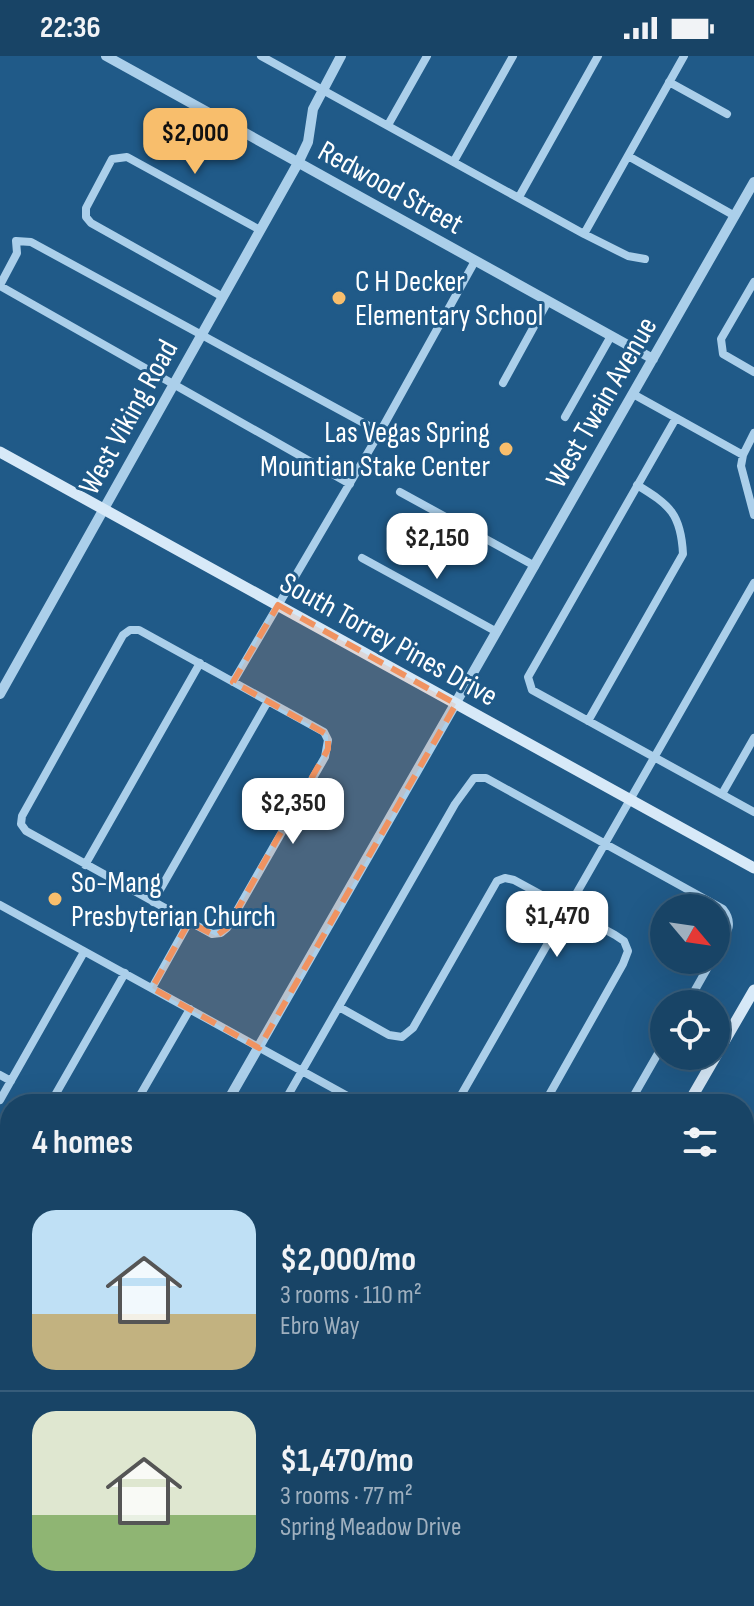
<!DOCTYPE html>
<html lang="en">
<head>
<meta charset="utf-8">
<style>
  :root { --surface:#184466; --page:#254e6f; --text:#f1f3f6; --muted:#9fb0bf; --line:#365c7a; --accent:#f8be6c }
  body { margin:0; font-family:"Sofia Sans Condensed",sans-serif; background:var(--page); color:var(--text); height:100vh; display:flex; flex-direction:column; font-size:30px; white-space:nowrap }
  * { box-sizing:border-box; margin:0 }
  p { font-size:26px; color:var(--muted) }
  .icon { flex:none; width:44px; height:44px; fill:none; stroke:currentColor; stroke-width:2; stroke-linecap:round; stroke-linejoin:round }
  .map { position:relative; flex:1; overflow:hidden }
  .details { position:absolute; left:0px; top:1038px; width:754px; height:512px; display:flex; flex-direction:column; background:var(--surface); border-radius:32px 32px 0 0; box-shadow:0 8px 32px #0002,0 0 0 2px var(--line) }
  .details>* { flex:none }
  .needle { width:52px; rotate:119deg }
  .controls { position:absolute; left:650px; top:838px; display:grid; gap:16px }
  .controls a { display:grid; place-items:center; width:80px; height:80px; border-radius:50%; background:var(--surface); box-shadow:0 8px 32px #0002,0 0 0 2px var(--line); font-size:40px }
  .price { position:absolute; translate:-50% -68px; padding:0 18px; border-radius:16px; background:#fff; color:#222; font-size:26px; line-height:52px; filter:drop-shadow(0 2px 4px #0008) }
  .price::after { content:''; position:absolute; left:50%; top:48px; width:24px; height:18px; margin-left:-12px; background:inherit; clip-path:polygon(0 0,100% 0,50% 100%) }
  .price.selected { background:var(--accent); color:#111 }
  ul { padding:0; list-style:none }
  li { display:flex; align-items:center; gap:24px; height:200px; padding:0 32px }
  li+li { border-top:2px solid var(--line) }
  li span { display:grid; place-items:center; flex:none; width:224px; height:160px; border-radius:24px; color:#555 }
  li>.icon { margin-inline-start:auto }
  span .icon { width:96px; height:96px; fill:#fffc; stroke-width:1 }
  li b { font-size:34px }
  h2 { display:flex; justify-content:space-between; align-items:center; height:96px; padding:0 32px; font-size:34px }
  .status { display:flex; justify-content:space-between; align-items:center; height:56px; padding:0 40px; background:var(--surface); direction:ltr }
  .status svg { height:22px; fill:currentColor }
  .map>svg:first-child { display:block }
</style>
</head>
<body>
<div class="status"><b>22:36</b><svg viewBox="0 0 49 12"><path d="M0 12V9h3v3zM5 12V6h3v6zM10 12V3h3v9zM15 12V0h3v12zM26 1h20v11H26zM47 4h2v5h-2z"/></svg></div>
<div class="map">
<svg width="754" height="1550" viewBox="0 0 754 1550">
  <rect width="100%" height="100%" fill="#205a88"/>
  <g fill="none" stroke-linecap="round" stroke-linejoin="round">
    <path stroke="#abcfea" stroke-width="8" d="M 261,0 L 584,178 L 628,200 L 645,203
      M 669,26 L 727,58
      M 388,69 L 427,0
      M 628,100 L 735,160
      M 454,105 L 513,0
      M 519,141 L 598,0
      M 584,178 L 684,0
      M 754,226 L 721,283 L 723,298 L 754,316
      M 0,229 L 17,197 L 16,185 L 31,186 L 380,376
      M 0,230 L 350,428
      M 223,241 L 91,167 L 86,161 L 86,152 L 112,103 L 127,101 L 260,174
      M 503,327 L 548,245
      M 633,338 L 743,399
      M 565,361 L 611,280
      M 676,362 L 528,621 L 532,634 L 754,756
      M 754,377 L 743,399 L 741,410 L 754,459
      M 400,436 L 535,510
      M 362,502 L 497,576
      M 130,574 L 139,574 L 324,676 L 328,684 L 325,701 L 227,872 L 221,877 L 212,878 L 26,775 L 21,768 L 22,760 L 123,579 Z
      M 233,626 L 380,376 L 475,205
      M 588,665 L 683,498 C 681,458 670,449 637,429
      M 722,738 L 754,682
      M 85,809 L 200,607
      M 153,846 L 268,645
      M 0,849 L 362,1048
      M 152,932 L 189,866
      M 687,948 L 712,904
      M 339,951 L 389,979 L 402,981 L 413,972 L 497,825 L 505,822 L 514,824 L 615,879 L 624,885 L 628,895 L 623,908 L 544,1048
      M 0,1019 L 11,1025
      M 0,1044 L 84,896
      M 50,1048 L 125,917
      M 135,1048 L 190,953
      M 283,1048 L 455,748 L 474,722 L 486,722 L 723,853 C 736,869 725,880 716,896
      M 456,1048 L 754,527
      M 629,1048 L 664,987
      M 0,1134 L 10,1117
      M 744,1218 L 754,1200
      M 0,1242 L 10,1248
      M 744,1259 L 754,1265
      M 0,1514 L 10,1520
      M 47,1540 L 66,1550
      M 149,1540 L 167,1550
      M 181,1550 L 186,1540"/>
    <path stroke="#abcfea" stroke-width="10" d="M 106,0 L 653,303
      M 0,638 L 298,107 L 308,86 L 313,53 L 341,0
      M 226,1048 L 754,126
      M 0,1466 L 10,1445"/>
    <path stroke="#d7e9f8" stroke-width="11" d="M 0,396 L 754,812
      M 688,1048 L 754,934
      M 394,1550 L 398,1540
      M 405,1550 L 409,1540"/>
    <path stroke="#eff7fe" stroke-width="12" d="M 0,1294 L 10,1299
      M 0,1311 L 10,1316
      M 417,1540 L 436,1550
      M 448,1540 L 466,1550"/>
  </g>
  <path fill="#f09361" fill-opacity="0.2" stroke="#f09361" stroke-width="6" stroke-dasharray="16 10" stroke-linejoin="round" d="M 278,549 L 456,648 L 259,992 L 152,932 L 189,866 L 216,880 L 227,872 L 328,693 L 328,679 L 233,626 Z"/>
  <g fill="#f8be6c" stroke="#205a88" stroke-width="3">
    <circle cx="339" cy="242" r="8"/>
    <circle cx="506" cy="393" r="8"/>
    <circle cx="55" cy="843" r="8"/>
  </g>
  <g text-anchor="middle" stroke-width="6" stroke-linejoin="round" paint-order="stroke">
    <g font-size="30" fill="#fff" stroke="#205a88">
      <text transform="translate(391 131) rotate(29)" y="10">Redwood Street</text>
      <text transform="translate(601 346) rotate(-60)" y="10">West Twain Avenue</text>
      <text transform="translate(128 361) rotate(-61)" y="10">West Viking Road</text>
      <text transform="translate(389 583) rotate(29)" y="10">South Torrey Pines Drive</text>
    </g>
    <g font-size="30" fill="#fff" stroke="#205a88" text-anchor="start">
      <text x="355" y="235">C H Decker<tspan x="355" dy="34">Elementary School</tspan></text>
      <text x="490" y="386" text-anchor="end">Las Vegas Spring<tspan x="490" dy="34">Mountian Stake Center</tspan></text>
      <text x="71" y="836">So-Mang<tspan x="71" dy="34">Presbyterian Church</tspan></text>
    </g>
  </g>
</svg>
<div class="controls">
<a><svg class="needle" viewBox="-14 -14 28 28"><path d="M0-13l5 13h-10z" fill="#e53935"/><path d="M0 13l5-13h-10z" fill="#9fb0bf"/></svg></a>
<a><svg class="icon" aria-label="locate" viewBox="0 0 24 24"><circle cx="12" cy="12" r="6"/><path d="M12 2v4M12 18v4M2 12h4M18 12h4"/></svg></a>
</div>
<b class="price selected" style="left:195px;top:120px">$2,000</b>
<b class="price" style="left:437px;top:525px">$2,150</b>
<b class="price" style="left:293px;top:790px">$2,350</b>
<b class="price" style="left:557px;top:903px">$1,470</b>
<section class="details">
<h2>4 homes<svg class="icon" aria-label="filters" viewBox="0 0 24 24"><path d="M4 7h16M4 17h16"/><circle cx="9" cy="7" r="2"/><circle cx="15" cy="17" r="2"/></svg></h2>
<ul>
<li><span style="background:linear-gradient(#bfe0f5 65%,#c2b280 0)"><svg class="icon" aria-label="home" viewBox="0 0 24 24"><path d="M3 11l9-7 9 7M6 9v11h12V9"/></svg></span><div><b>$2,000/mo</b><p>3 rooms · 110 m²</p><p>Ebro Way</p></div></li>
<li><span style="background:linear-gradient(#dfe7d0 65%,#8fb573 0)"><svg class="icon" aria-label="home" viewBox="0 0 24 24"><path d="M3 11l9-7 9 7M6 9v11h12V9"/></svg></span><div><b>$1,470/mo</b><p>3 rooms · 77 m²</p><p>Spring Meadow Drive</p></div></li>
</ul>
</section>
</div>
</body>
</html>
